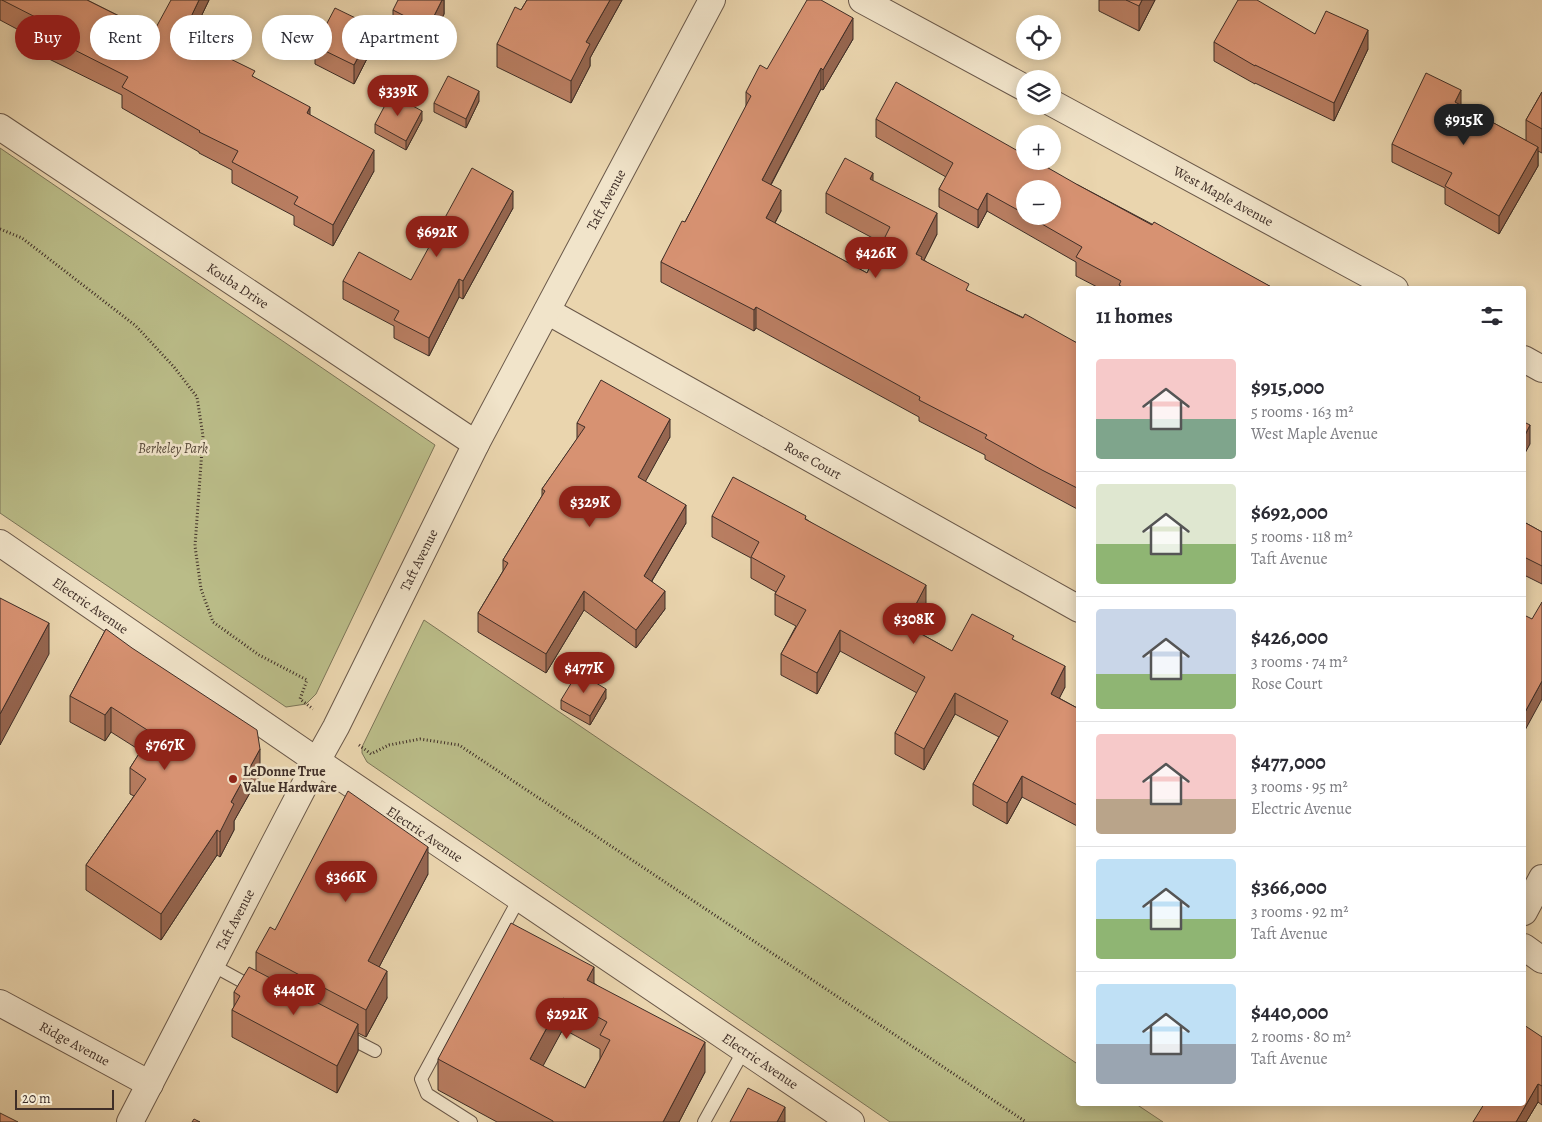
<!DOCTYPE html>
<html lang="en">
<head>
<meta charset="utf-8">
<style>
  :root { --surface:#fff; --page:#f2f2f3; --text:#2b2b33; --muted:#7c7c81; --line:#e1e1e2; --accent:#8f2418 }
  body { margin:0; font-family:Alegreya,serif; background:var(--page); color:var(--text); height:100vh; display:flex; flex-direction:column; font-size:19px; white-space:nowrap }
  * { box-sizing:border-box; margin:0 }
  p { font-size:16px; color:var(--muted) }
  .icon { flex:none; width:28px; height:28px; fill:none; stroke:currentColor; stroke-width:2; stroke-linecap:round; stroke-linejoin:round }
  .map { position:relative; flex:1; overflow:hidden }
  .details { position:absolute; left:1076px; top:286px; width:450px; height:820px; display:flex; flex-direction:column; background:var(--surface); border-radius:5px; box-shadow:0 2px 12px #0003 }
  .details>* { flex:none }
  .hud { position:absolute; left:15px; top:15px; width:475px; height:45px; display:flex; gap:10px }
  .tools { position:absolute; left:1016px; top:15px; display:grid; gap:10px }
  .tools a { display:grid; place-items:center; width:45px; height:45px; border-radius:50%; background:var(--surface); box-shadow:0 2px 12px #0003; font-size:25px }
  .scale { position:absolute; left:15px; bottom:12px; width:99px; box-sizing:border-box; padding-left:5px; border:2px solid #3f2e27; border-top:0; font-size:14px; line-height:18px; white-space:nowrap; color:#3f2e27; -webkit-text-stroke:4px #f1e4ca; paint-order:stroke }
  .price { position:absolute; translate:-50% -42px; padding:0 11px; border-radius:18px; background:var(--accent); color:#fff; font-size:16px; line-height:32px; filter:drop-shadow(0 1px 2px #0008) }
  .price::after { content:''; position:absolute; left:50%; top:30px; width:15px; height:11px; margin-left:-8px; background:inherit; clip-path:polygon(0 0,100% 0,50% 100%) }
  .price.active { background:#222; color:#fff }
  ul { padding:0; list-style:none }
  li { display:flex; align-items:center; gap:15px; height:125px; padding:0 20px }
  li+li { border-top:1px solid var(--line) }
  li span { display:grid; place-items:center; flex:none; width:140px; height:100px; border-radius:5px; color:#555 }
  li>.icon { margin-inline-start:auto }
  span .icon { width:60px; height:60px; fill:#fffc; stroke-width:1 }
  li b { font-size:21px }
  h2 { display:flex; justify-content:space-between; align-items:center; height:60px; padding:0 20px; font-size:21px }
  .pill { padding:0 18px; border-radius:22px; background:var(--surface); box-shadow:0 2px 12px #0003; font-size:18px; line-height:45px }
  .pill.active { background:var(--accent); color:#fff }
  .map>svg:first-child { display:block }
</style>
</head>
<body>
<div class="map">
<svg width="1542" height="1122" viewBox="0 0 1542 1122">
  <rect width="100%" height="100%" fill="#ead5ae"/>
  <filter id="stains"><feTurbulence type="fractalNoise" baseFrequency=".004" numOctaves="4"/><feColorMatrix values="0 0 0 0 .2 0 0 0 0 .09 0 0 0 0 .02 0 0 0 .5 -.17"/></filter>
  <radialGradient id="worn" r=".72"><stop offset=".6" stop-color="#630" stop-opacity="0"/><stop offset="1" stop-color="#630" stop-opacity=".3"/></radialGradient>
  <path fill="#babc88" stroke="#7c7558" d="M 0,148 L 435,445 L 316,694 L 306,704 L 286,707 L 0,513 Z
    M 424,620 L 1079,1065 L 1079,1104 L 1136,1104 L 1163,1122 L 890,1122 L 367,762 L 362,753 L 362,747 Z"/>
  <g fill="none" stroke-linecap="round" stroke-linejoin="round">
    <defs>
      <path id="service" d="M 212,965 L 256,989
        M 344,1035 L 375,1051
        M 471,1122 L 427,1094 L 421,1079 L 520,897
        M 704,1122 L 744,1050"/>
      <g id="minor">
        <path d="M 862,0 L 1025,88"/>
        <path id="s1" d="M 1052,103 L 1395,289"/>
        <path id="s2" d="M 0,127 L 476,444"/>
        <path id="s3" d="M 547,311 L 1079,609"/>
        <path d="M 1524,359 L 1542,369"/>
        <path id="s4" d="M 0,543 L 317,761 L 851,1122"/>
        <path d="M 1524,912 L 1542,878"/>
        <path d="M 1524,947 L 1542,960"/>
        <path id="s5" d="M 0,1003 L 150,1084"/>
        <path id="s6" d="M 130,1122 L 317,761 L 336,727 L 476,444 L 712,0"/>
      </g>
    </defs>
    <use href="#service" stroke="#6a5849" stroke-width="14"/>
    <use href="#minor" stroke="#6a5849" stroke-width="28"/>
    <path stroke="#3f2e27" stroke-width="3" stroke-dasharray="1 2.5" stroke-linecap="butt" d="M 0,229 L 22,238 L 136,326 L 174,367 L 197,397 L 203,436 L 195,546 L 201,589 L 213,622 L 259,655 L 307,680 L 300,699 L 313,709
      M 359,745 L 371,754 L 389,745 L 420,739 L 459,745 L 1026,1122"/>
    <use href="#service" stroke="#f1e4ca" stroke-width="12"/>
    <use href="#minor" stroke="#f1e4ca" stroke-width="26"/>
  </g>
  <path fill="#b97e62" stroke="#3f2e27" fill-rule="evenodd" d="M 0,0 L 87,0 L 153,33 L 209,0 L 196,27 L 204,46 L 255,78 L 310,115 L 374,171 L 333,246 L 294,225 L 294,216 L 232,183 L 232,170 L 199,153 L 199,152 L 122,108 L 122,95 L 45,57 L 45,44 L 0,20 Z
    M 444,0 L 444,14 L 428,46 L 393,29 L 393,10 Z
    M 527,0 L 622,0 L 590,58 L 590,66 L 571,103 L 497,67 L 497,44 L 521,10 Z
    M 1099,0 L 1155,0 L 1139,31 L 1099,11 Z
    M 1315,34 L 1368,49 L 1334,121 L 1255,83 L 1255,84 L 1214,61 L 1214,42 Z
    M 853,39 L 823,90 L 821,89 L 771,185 L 781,211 L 775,223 L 867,273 L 882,243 L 826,213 L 826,193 L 873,181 L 937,234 L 924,260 L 969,292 L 1079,344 L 1079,510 L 1042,490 L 985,459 L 985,455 L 919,421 L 919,417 L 756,328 L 754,331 L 661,282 L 661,262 L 685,222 L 746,107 L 746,92 L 767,69 Z
    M 374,45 L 354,84 L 315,64 L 315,46 Z
    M 1542,92 L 1542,153 L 1538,151 L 1538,166 L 1499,234 L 1445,204 L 1445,188 L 1392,162 L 1392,144 L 1461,105 L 1526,141 L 1526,120 Z
    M 479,101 L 466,128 L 434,112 L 434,103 Z
    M 876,119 L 1078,185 L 1275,289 L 1101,289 L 1076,276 L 1076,262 L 987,211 L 978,228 L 939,207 L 939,189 L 946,177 L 876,137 ZM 1025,189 L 1052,216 L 1025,216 Z
    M 422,120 L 406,150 L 375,133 L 375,124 Z
    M 513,208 L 463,299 L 459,297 L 429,356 L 394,338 L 394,326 L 343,299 L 343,281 L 411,280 Z
    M 577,423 L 670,437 L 645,481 L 686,523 L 652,581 L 665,609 L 636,648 L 584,610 L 546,673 L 478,632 L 478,613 L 503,571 L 503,560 L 542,496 L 542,489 L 577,439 Z
    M 712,516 L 806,519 L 926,606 L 914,630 L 952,651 L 1014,640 L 1065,687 L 1059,698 L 1079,709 L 1079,827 L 1022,797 L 1007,824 L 973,805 L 973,784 L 999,737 L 955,714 L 924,770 L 895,754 L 895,733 L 917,693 L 840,651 L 817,694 L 781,675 L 781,654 L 796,626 L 775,615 L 775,594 L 776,592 L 751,578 L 751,558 L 712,537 Z
    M 1524,522 L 1542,532 L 1542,584 L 1524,575 Z
    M 106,629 L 260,775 L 234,821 L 234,830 L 220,857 L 217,855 L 161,940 L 86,890 L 86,865 L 134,796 L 130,794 L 130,768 L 141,751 L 111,732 L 105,741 L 70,722 L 70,696 Z
    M 606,698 L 590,725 L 561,709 L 561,700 Z
    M 428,874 L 379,967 L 387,998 L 366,1037 L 358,1033 L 358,1051 L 337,1093 L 232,1037 L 232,1010 L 234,1007 L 234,992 L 256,971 L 256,952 L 275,930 Z
    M 594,983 L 705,1072 L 679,1122 L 497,1122 L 438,1090 L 438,1059 ZM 563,1029 L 600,1049 L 600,1059 L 585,1088 L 542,1066 Z
    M 1542,1037 L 1542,1105 L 1538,1102 L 1526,1122 L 1473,1122 Z"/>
  <path fill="#966650" stroke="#3f2e27" d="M 199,0 L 209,0 L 188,44 L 188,23 Z
    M 442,0 L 444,0 L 444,14 L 428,46 L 428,28 Z
    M 610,0 L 622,0 L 590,58 L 590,66 L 571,103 L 571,81 L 586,42 Z
    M 1142,0 L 1155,0 L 1139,31 L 1139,6 Z
    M 853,18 L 853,39 L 823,90 L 823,70 Z
    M 374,27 L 374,45 L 354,84 L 354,65 Z
    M 1368,30 L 1368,49 L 1334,121 L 1334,103 Z
    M 204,32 L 204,53 L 198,43 Z
    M 821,68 L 821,89 L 762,201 L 762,180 Z
    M 1461,90 L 1461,108 L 1455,102 Z
    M 479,91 L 479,101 L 466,128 L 466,119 Z
    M 310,107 L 310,128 L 307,113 Z
    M 422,111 L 422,120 L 406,150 L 406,141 Z
    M 1538,147 L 1538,166 L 1499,234 L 1499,216 Z
    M 374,150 L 374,171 L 333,246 L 333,225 Z
    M 873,173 L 873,194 L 870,179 Z
    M 781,190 L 781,211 L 766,239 L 766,218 Z
    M 513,191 L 513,208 L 463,299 L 463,281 Z
    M 987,193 L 987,211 L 978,228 L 978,210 Z
    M 937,213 L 937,234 L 922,264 L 916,254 Z
    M 459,279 L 459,297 L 429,356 L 429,338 Z
    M 756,307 L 756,328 L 754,331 L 754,310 Z
    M 670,419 L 670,437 L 638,495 L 638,477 Z
    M 1530,425 L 1530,444 L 1524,455 L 1524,437 Z
    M 686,505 L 686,523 L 644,594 L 644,576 Z
    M 926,585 L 926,606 L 905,646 L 905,625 Z
    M 584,591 L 584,610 L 546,673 L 546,654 Z
    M 665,591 L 665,609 L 636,648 L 636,630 Z
    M 49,623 L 49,654 L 0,745 L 0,714 Z
    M 840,630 L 840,651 L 817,694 L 817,673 Z
    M 1065,666 L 1065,687 L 1051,715 L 1051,694 Z
    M 1542,681 L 1542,699 L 1524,732 L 1524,714 Z
    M 606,689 L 606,698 L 590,725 L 590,716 Z
    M 955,693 L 955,714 L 924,770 L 924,749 Z
    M 111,707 L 111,732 L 105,741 L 105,715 Z
    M 260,749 L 260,775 L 234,821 L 234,830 L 220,857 L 220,832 L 231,802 Z
    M 1022,776 L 1022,797 L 1007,824 L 1007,803 Z
    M 217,830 L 217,855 L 161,940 L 161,914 Z
    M 428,847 L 428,874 L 368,988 L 368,961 Z
    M 594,967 L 594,997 L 587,980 Z
    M 387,971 L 387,998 L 366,1037 L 366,1010 Z
    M 563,998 L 563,1029 L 530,1090 L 530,1059 Z
    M 358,1024 L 358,1051 L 337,1093 L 337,1066 Z
    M 705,1042 L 705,1072 L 679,1122 L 663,1122 Z
    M 1538,1084 L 1538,1102 L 1526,1122 L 1516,1122 Z
    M 785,1107 L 785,1122 L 777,1122 Z"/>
  <path fill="#d79272" stroke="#3f2e27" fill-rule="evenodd" d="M 2,0 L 87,0 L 153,33 L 171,0 L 199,0 L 188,23 L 204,32 L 198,43 L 255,71 L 252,76 L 310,107 L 307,113 L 374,150 L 333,225 L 294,204 L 298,197 L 232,162 L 238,151 L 199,132 L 200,131 L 122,87 L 128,77 L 45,35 L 51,25 Z
    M 398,0 L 442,0 L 428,28 L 393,10 Z
    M 527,0 L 610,0 L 586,42 L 590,44 L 571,81 L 497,44 L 515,7 L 521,10 Z
    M 807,0 L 821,0 L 853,18 L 823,70 L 821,68 L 762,180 L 781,190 L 766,218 L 867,273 L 890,227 L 826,193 L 845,158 L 873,173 L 870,179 L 937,213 L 916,254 L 922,257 L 921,259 L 969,284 L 966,290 L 1023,318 L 1025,314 L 1079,344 L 1079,489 L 1042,470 L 985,438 L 987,435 L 919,400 L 920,397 L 756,307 L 754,310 L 661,262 L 682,221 L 685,222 L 751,96 L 746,92 L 760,65 L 767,69 Z
    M 1126,0 L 1142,0 L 1139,6 Z
    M 1238,0 L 1257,0 L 1315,34 L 1326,11 L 1368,30 L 1334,103 L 1255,65 L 1255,66 L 1214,42 Z
    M 335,8 L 374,27 L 354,65 L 315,46 Z
    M 1426,73 L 1461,90 L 1455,102 L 1538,147 L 1499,216 L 1445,186 L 1452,173 L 1392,144 Z
    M 448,76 L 479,91 L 466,119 L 434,103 Z
    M 896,82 L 1025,155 L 1025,161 L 1036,161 L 1078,185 L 1152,225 L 1154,222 L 1275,289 L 1126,289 L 1119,285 L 1121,281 L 1076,257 L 1082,247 L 1028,216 L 1052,216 L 1052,189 L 1025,189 L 1025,214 L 987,193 L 978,210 L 939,189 L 953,163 L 876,119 Z
    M 1542,92 L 1542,129 L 1526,120 Z
    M 391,94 L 422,111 L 406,141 L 375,124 Z
    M 472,168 L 513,191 L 463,281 L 459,279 L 429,338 L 394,320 L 399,311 L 343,281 L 359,252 L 411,280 Z
    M 601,380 L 670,419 L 638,477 L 686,505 L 644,576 L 665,591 L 636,630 L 584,591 L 546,654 L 478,613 L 508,563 L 503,560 L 545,491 L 542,489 L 585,427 L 577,423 Z
    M 1524,422 L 1530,425 L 1524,437 Z
    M 733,477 L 806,516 L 805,519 L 926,585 L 905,625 L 952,651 L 972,614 L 1014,636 L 1012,639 L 1065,666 L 1051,694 L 1079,709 L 1079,806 L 1022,776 L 1007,803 L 973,784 L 1008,721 L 955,693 L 924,749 L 895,733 L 925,677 L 840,630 L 817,673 L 781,654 L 806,610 L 775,594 L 785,576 L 751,557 L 759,542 L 712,516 Z
    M 1524,522 L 1542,532 L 1542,566 L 1524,557 Z
    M 0,598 L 49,623 L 0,714 Z
    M 1542,602 L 1542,681 L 1524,714 L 1524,615 L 1532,619 Z
    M 106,629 L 132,648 L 257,730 L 260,749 L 231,802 L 234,804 L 220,832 L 217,830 L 161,914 L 86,865 L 146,779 L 130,768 L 152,733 L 111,707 L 105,715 L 70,696 Z
    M 578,672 L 606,689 L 590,716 L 561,700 Z
    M 348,791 L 428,847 L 368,961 L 387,971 L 366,1010 L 256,952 L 270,927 L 275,930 Z
    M 511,923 L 594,967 L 587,980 L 705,1042 L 663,1122 L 553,1122 L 553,1121 L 438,1059 ZM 563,998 L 607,1022 L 600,1035 L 610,1040 L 585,1088 L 530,1059 Z
    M 249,967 L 358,1024 L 337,1066 L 232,1010 L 240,996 L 234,992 Z
    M 1524,1025 L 1542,1037 L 1542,1086 L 1538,1084 L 1516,1122 L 1473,1122 L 1484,1104 L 1524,1104 Z
    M 748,1088 L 785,1107 L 777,1122 L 730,1122 Z
    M 0,1113 L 18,1122 L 0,1122 Z
    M 194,1119 L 200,1122 L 192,1122 Z"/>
  <circle fill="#8f2418" stroke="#f1e4ca" stroke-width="2" cx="233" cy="779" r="5"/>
  <g text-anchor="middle" stroke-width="5" stroke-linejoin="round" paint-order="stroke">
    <g font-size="14" fill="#3f2e27" stroke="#f1e4ca">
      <text dy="5" stroke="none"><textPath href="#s1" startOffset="195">West Maple Avenue</textPath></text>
      <text dy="5" stroke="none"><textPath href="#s6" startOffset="1038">Taft Avenue</textPath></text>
      <text dy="5" stroke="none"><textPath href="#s2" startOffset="286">Kouba Drive</textPath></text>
      <text dy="5" stroke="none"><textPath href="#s3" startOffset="305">Rose Court</textPath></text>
      <text dy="5" stroke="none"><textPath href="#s6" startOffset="632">Taft Avenue</textPath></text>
      <text dy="5" stroke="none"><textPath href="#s4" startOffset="110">Electric Avenue</textPath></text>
      <text dy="5" stroke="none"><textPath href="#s4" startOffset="515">Electric Avenue</textPath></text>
      <text dy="5" stroke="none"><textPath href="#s6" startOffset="228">Taft Avenue</textPath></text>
      <text dy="5" stroke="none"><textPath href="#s5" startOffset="85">Ridge Avenue</textPath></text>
      <text dy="5" stroke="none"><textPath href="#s4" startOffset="920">Electric Avenue</textPath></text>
    </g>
    <g font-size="14" font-style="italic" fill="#584a3a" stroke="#f1e4ca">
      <text x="173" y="453">Berkeley Park</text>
    </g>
    <g font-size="14" font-weight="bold" fill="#3f2e27" stroke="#f1e4ca" text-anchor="start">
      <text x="243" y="776">LeDonne True<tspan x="243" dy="16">Value Hardware</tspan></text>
    </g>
  </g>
  <rect width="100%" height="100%" filter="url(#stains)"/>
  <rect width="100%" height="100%" fill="url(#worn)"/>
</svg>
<div class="tools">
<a><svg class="icon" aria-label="locate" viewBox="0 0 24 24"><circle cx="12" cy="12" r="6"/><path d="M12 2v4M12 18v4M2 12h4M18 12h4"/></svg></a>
<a><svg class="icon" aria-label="layers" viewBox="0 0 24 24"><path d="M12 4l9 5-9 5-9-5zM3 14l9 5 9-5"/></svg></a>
<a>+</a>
<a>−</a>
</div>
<div class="scale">20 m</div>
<b class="price" style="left:398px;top:117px">$339K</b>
<b class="price active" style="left:1464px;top:146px">$915K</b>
<b class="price" style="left:437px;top:258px">$692K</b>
<b class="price" style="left:876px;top:279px">$426K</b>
<b class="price" style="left:590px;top:528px">$329K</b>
<b class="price" style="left:914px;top:645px">$308K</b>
<b class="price" style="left:584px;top:694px">$477K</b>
<b class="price" style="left:165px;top:771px">$767K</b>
<b class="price" style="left:346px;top:903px">$366K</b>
<b class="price" style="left:294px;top:1016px">$440K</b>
<b class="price" style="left:567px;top:1040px">$292K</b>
<div class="hud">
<a class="pill active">Buy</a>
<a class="pill">Rent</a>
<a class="pill">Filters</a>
<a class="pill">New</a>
<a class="pill">Apartment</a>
</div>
<section class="details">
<h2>11 homes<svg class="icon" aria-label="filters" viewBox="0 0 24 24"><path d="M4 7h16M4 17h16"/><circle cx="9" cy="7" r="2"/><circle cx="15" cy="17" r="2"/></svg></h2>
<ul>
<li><span style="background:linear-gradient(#f6c9c9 60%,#7fa58c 0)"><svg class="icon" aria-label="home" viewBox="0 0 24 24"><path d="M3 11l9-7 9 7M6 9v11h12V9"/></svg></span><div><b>$915,000</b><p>5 rooms · 163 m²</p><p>West Maple Avenue</p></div></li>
<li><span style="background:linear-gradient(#dfe7d0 60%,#8fb573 0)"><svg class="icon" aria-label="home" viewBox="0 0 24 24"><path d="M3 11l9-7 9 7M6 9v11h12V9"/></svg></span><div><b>$692,000</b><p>5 rooms · 118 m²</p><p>Taft Avenue</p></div></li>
<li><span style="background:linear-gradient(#c9d6e8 65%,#8fb573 0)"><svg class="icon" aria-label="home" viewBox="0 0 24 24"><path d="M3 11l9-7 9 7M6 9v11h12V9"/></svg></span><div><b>$426,000</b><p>3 rooms · 74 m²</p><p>Rose Court</p></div></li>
<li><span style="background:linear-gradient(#f6c9c9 65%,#b9a48a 0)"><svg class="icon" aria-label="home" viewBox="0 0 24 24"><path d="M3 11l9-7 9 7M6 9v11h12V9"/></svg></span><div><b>$477,000</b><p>3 rooms · 95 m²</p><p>Electric Avenue</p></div></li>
<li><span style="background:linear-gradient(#bfe0f5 60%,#8fb573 0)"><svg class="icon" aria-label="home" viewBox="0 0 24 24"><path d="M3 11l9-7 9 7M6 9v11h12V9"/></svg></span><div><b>$366,000</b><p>3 rooms · 92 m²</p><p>Taft Avenue</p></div></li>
<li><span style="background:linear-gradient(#bfe0f5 60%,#9aa5b1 0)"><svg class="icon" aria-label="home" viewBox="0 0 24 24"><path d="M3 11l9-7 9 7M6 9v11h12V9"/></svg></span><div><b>$440,000</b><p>2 rooms · 80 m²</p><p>Taft Avenue</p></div></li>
</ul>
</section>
</div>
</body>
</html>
